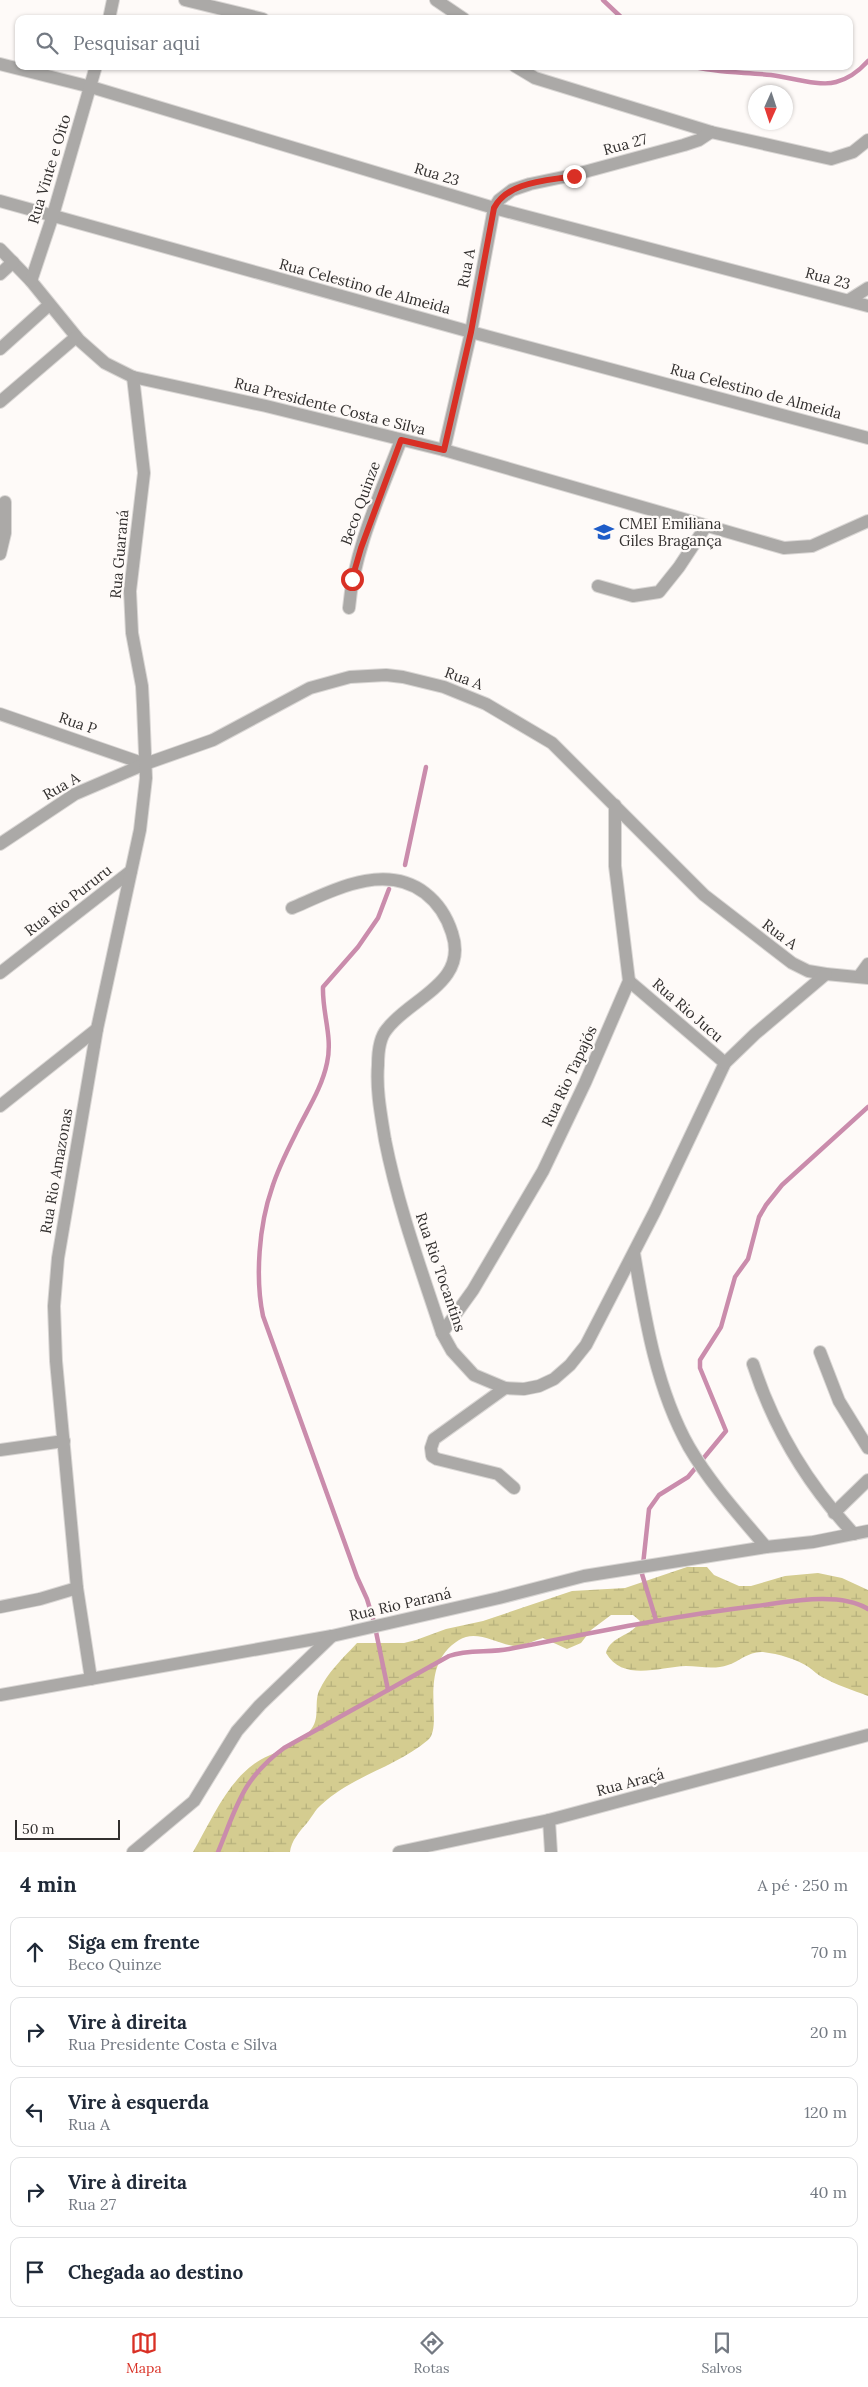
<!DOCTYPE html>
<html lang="pt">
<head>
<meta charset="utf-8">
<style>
	:root { --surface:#fff; --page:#f2f2f3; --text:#1f2937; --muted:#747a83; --line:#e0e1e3; --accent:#d93025 }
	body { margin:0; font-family:Lora,serif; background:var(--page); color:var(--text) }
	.compass { position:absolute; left:748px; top:85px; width:45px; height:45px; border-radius:50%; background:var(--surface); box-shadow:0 1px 4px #0004; rotate:183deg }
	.scale { position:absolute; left:15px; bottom:12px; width:105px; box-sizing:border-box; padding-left:5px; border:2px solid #33302f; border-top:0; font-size:14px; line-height:18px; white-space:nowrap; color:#33302f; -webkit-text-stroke:4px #fefaf8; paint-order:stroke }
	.stop { position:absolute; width:15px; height:15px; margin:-11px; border:4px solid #d93025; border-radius:50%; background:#fff }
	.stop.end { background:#d93025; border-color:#fff; box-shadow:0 1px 5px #0008 }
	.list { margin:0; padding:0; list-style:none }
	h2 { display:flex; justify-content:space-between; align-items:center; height:65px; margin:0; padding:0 20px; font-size:21px }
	h2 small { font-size:16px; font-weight:400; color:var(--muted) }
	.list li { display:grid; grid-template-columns:32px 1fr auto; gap:15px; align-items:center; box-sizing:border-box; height:70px; margin:0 10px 10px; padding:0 10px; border:1px solid var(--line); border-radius:10px }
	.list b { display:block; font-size:19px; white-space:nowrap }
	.list p { margin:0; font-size:16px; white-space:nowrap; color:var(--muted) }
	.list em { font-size:16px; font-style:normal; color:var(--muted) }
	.icon { flex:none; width:28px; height:28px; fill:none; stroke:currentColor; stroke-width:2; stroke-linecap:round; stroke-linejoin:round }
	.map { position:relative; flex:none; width:868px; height:1852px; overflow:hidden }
	.search { position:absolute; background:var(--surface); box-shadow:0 1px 4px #0004; left:15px; right:15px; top:15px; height:55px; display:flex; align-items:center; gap:12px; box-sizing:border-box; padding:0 18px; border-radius:10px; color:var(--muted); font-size:19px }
	.sheet { height:465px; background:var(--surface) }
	nav { display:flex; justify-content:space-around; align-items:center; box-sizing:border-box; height:70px; border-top:1px solid var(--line); background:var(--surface); font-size:14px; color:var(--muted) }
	nav a { display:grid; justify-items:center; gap:2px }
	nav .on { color:var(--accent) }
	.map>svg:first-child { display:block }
	.wetland { fill:url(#wetland-marsh) }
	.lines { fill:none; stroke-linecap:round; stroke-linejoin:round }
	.stream { stroke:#ca8cac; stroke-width:4.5 }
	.minor-casing { stroke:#d9d6d4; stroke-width:14 }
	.minor { stroke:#aba9a7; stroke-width:12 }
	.route { stroke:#d93025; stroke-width:6 }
	.labels { text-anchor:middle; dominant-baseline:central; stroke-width:4.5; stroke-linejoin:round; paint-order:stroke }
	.street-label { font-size:15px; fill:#33302f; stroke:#fefaf8 }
	.poi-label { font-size:15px; fill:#33302f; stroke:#fefaf8; text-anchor:start }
</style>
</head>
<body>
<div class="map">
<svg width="868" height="1852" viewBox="0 0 868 1852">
	<defs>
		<pattern id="wetland-marsh" width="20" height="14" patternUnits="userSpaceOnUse" patternTransform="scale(1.25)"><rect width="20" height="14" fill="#d4cc90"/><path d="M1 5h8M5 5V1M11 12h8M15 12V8" fill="none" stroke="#b6b07c"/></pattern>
	</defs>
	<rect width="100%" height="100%" fill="#fefaf8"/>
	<path class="wetland" d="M687 1567H707L714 1575 739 1586H751L785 1576 818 1573 842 1578 868 1590V1696C853 1690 836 1685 822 1677 818 1675 814 1671 810 1668 797 1659 779 1654 763 1652 749 1651 740 1661 728 1665 714 1670 700 1666 686 1666 659 1667 623 1682 606 1653 611 1635 632 1637 640 1621L633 1615H611L591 1630 581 1643 567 1649 543 1638C535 1640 526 1645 517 1646 500 1646 477 1628 459 1640 415 1667 445 1725 428 1740 396 1767 352 1776 321 1805 315 1810 312 1817 307 1823 300 1831 291 1841 290 1852H193C210 1823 226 1784 254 1764 272 1751 298 1748 312 1728 320 1717 314 1703 319 1691 327 1673 343 1658 357 1643H404L416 1640 446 1629 483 1621 572 1591 625 1588Z"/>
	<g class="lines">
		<g class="stream">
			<path d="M603 0 623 19"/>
			<path d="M691 66C717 73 744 72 771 75 789 77 820 87 836 82 848 79 860 70 868 61"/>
			<path d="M405 865 426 767"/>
			<path d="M656 1620 642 1574 649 1509 659 1495 688 1477 726 1431 700 1368V1360L721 1327 735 1277 748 1259 759 1217 766 1205 782 1185 868 1107"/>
			<path d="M388 1690 374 1622 367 1599 357 1577 263 1316C255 1278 259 1225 272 1188 278 1168 289 1147 298 1129 309 1107 322 1087 327 1063 333 1037 322 1013 323 987L358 947 378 918 389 889"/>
			<path d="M218 1852C237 1806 242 1779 284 1748L449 1656C468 1649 489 1653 509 1649 591 1633 672 1616 756 1606 788 1602 839 1591 868 1609"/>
		</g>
		<defs>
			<g id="minor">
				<path d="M185 0 263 19"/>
				<path d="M436 0 464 19"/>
				<path d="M109 19 113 0"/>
				<path d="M0 64 91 87 494 208 868 306"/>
				<path d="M515 66 535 78 711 132 831 159 853 152 868 140"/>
				<path d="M0 201 471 332 868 438"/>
				<path d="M0 249 31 281 79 340 105 363 133 377 266 406 444 450 784 548 812 546 868 521"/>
				<path d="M0 274 13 262"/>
				<path d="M31 281 53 215 96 66"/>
				<path d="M849 300 868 288"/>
				<path d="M0 349 49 305"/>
				<path d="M0 402 76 337"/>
				<path d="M444 450 471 332 494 208 499 200 512 190 530 184 573 175 684 145 699 140 711 132"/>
				<path d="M0 554 5 533V502"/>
				<path d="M598 586 633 596 659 592 679 567 706 526"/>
				<path d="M349 608C354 550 380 495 401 440"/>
				<path d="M0 714 145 764"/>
				<path d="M0 844 75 794 145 764 213 740 310 688 350 677 386 675 403 677 444 687 486 704 552 743 704 895 792 963 808 971 826 974 868 978"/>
				<path d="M292 908C332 891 384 862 425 893 438 903 447 917 452 933 469 983 410 998 387 1029 379 1038 378 1053 378 1065 376 1090 381 1115 385 1140 398 1206 421 1269 442 1333L452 1351 474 1375 505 1388 524 1389 539 1386 554 1379 570 1365 586 1345 655 1211 725 1063 755 1034 826 974"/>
				<path d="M0 973 131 871"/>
				<path d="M860 975 868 964"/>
				<path d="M629 981 725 1063"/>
				<path d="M0 1106 97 1029"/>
				<path d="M634 1253C645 1318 656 1388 689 1447 710 1483 739 1515 766 1547"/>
				<path d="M442 1333 473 1290 543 1171 585 1083 629 981 615 866V805"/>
				<path d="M820 1352 839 1401 868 1448"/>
				<path d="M753 1364C774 1429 807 1484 854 1534"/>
				<path d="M505 1388 434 1439 431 1448 432 1456 437 1459 498 1474 514 1488"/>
				<path d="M0 1450 64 1441"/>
				<path d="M834 1513 868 1480"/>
				<path d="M0 1607 40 1599 77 1588"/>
				<path d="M91 1679 77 1588 56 1361 54 1306 58 1258 97 1029 140 830 146 778 143 705 142 686 132 633 130 591 144 473 133 377"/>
				<path d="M0 1695 332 1636 499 1598 584 1576 766 1547 813 1542 868 1531"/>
				<path d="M549 1820 551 1852"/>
				<path d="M133 1852 194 1801 237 1731 260 1705 332 1636"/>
				<path d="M399 1852 549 1820 868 1735"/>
			</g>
		</defs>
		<use href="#minor" class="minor-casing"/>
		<use href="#minor" class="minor"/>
	</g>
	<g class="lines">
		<path class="route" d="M352 579 361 548 401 440 444 450 471 332 494 208C508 181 547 181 574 176"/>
	</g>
	<defs>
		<symbol id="school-bare" viewBox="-9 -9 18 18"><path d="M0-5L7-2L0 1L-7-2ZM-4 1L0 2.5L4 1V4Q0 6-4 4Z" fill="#1e5cc8" stroke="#fefaf8" stroke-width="2.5" paint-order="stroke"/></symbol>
	</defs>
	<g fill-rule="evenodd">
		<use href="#school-bare" x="590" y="518" width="28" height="28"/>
	</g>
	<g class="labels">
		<g class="street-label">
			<text transform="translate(625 144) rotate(-15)">Rua 27</text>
			<text transform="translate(49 169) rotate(-73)">Rua Vinte e Oito</text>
			<text transform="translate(437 174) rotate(17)">Rua 23</text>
			<text transform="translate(466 268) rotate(-79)">Rua A</text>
			<text transform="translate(828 278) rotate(15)">Rua 23</text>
			<text transform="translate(365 286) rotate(15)">Rua Celestino de Almeida</text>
			<text transform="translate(756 391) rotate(15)">Rua Celestino de Almeida</text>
			<text transform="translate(330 406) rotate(14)">Rua Presidente Costa e Silva</text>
			<text transform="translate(360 503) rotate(-70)">Beco Quinze</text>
			<text transform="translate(119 554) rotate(-85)">Rua Guaraná</text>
			<text transform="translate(464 678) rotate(20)">Rua A</text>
			<text transform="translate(78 723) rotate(19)">Rua P</text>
			<text transform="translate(61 786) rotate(-30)">Rua A</text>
			<text transform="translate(68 900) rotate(-38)">Rua Rio Pururu</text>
			<text transform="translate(780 934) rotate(37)">Rua A</text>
			<text transform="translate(688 1010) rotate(41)">Rua Rio Jucu</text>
			<text transform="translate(569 1076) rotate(-65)">Rua Rio Tapajós</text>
			<text transform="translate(56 1171) rotate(-80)">Rua Rio Amazonas</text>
			<text transform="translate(441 1272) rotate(71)">Rua Rio Tocantins</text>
			<text transform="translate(400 1604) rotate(-13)">Rua Rio Paraná</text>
			<text transform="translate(630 1782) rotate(-15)">Rua Araçá</text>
		</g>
		<g class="poi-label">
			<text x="619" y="523">CMEI Emiliana<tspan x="619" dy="17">Giles Bragança</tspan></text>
		</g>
	</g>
</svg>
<svg class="compass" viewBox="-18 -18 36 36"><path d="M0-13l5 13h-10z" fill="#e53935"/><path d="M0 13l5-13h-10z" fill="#747a83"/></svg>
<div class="scale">50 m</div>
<div class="stop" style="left:352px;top:579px"></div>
<div class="stop end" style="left:574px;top:176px"></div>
<div class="search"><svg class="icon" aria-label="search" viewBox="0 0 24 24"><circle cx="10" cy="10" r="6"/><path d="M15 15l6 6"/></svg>Pesquisar aqui</div>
</div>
<section class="sheet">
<h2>4 min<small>A pé · 250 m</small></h2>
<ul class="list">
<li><svg class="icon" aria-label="ahead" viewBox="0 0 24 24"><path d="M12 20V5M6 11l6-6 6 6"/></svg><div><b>Siga em frente</b><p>Beco Quinze</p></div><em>70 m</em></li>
<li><svg class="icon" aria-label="right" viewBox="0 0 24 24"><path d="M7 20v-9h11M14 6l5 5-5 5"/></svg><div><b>Vire à direita</b><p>Rua Presidente Costa e Silva</p></div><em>20 m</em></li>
<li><svg class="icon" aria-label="left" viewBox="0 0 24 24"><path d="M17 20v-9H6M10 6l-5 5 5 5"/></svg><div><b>Vire à esquerda</b><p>Rua A</p></div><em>120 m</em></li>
<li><svg class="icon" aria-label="right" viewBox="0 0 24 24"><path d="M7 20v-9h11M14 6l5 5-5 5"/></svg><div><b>Vire à direita</b><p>Rua 27</p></div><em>40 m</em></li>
<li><svg class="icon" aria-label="arrive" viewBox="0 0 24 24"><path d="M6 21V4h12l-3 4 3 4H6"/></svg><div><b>Chegada ao destino</b></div></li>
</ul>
</section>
<nav>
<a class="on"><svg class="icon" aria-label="map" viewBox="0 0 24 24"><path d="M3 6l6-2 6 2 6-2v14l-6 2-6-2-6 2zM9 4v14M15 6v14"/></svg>Mapa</a>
<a><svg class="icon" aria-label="directions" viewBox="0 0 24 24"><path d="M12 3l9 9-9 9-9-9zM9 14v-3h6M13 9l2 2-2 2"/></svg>Rotas</a>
<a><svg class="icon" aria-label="saved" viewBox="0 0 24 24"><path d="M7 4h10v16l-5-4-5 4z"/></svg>Salvos</a>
</nav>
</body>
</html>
